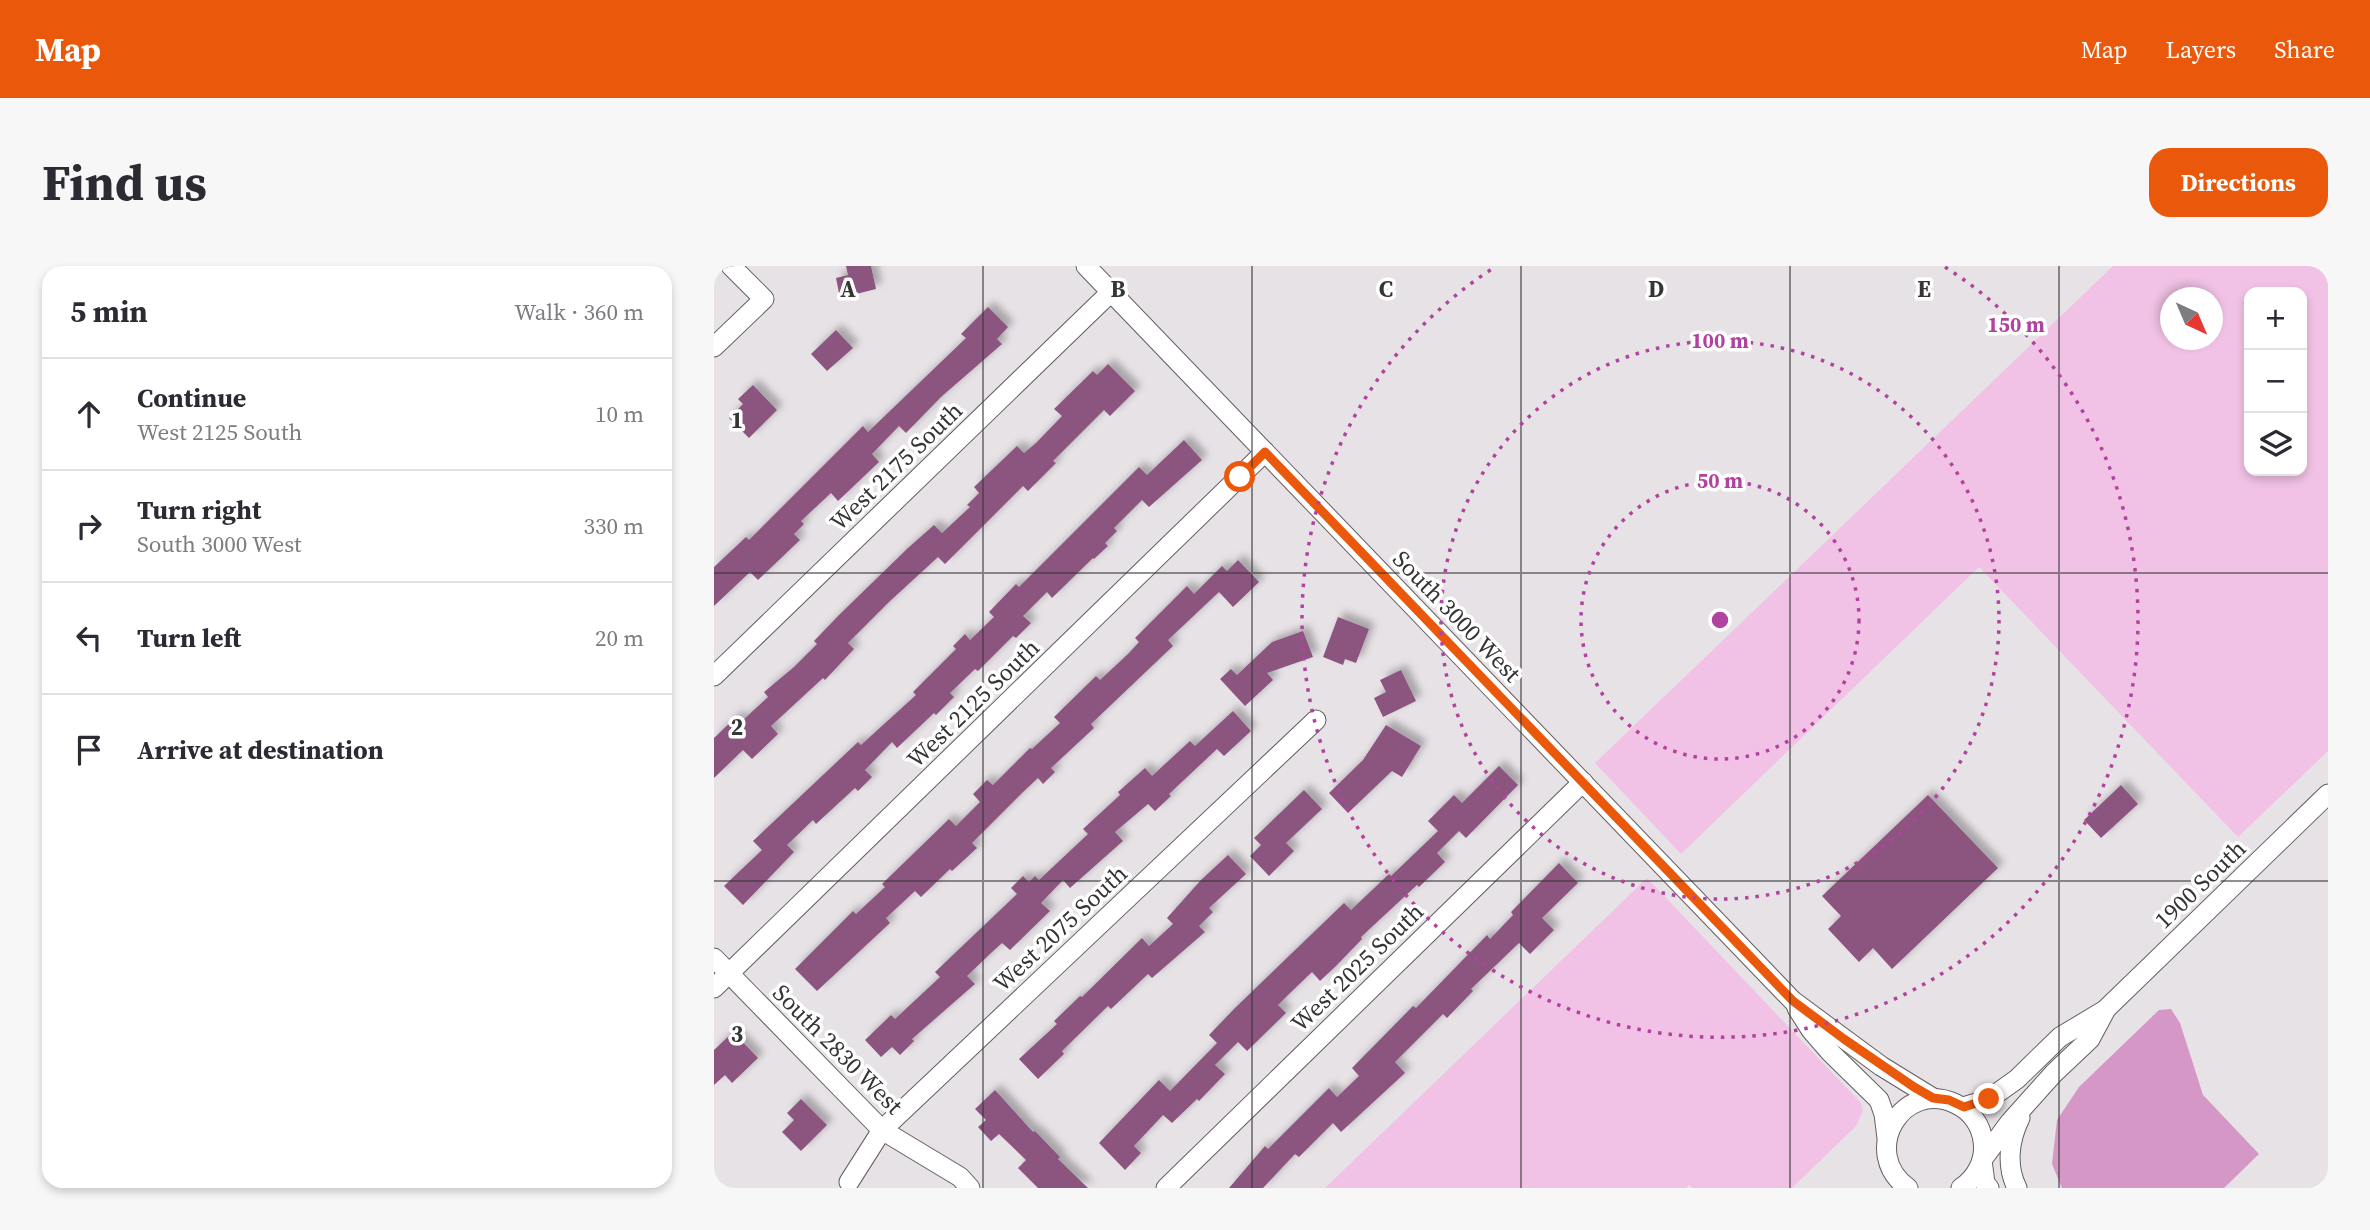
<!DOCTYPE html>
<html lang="en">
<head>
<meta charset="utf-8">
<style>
	:root { --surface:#fff; --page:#f7f7f7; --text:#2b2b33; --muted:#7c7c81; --line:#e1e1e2; --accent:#ea580c }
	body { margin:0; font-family:"Source Serif 4",serif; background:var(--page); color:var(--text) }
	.controls { position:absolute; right:21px; top:21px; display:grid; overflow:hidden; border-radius:14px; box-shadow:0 4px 10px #0003 }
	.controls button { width:63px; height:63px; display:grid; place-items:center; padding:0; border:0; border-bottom:2px solid var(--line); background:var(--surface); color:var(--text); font:35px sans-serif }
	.compass { position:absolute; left:1446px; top:21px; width:63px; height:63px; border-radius:50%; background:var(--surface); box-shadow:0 4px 10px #0003; rotate:136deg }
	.stop { position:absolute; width:21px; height:21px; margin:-16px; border:5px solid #ea580c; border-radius:50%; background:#fff }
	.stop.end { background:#ea580c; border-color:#fff; box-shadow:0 2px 7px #0008 }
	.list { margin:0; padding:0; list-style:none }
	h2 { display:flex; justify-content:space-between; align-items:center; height:91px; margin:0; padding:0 28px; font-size:30px }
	h2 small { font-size:23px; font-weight:400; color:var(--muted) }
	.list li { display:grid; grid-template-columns:46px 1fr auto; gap:21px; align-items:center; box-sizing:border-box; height:112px; padding:0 28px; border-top:2px solid var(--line) }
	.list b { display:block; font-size:26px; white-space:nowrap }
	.list p { margin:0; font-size:23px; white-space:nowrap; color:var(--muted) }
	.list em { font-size:23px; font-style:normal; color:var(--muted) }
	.icon { flex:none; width:38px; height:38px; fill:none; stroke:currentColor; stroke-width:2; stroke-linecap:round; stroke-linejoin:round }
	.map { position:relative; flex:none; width:1614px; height:922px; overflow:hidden; border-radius:21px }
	header { display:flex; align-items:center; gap:42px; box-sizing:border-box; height:98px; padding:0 35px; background:var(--accent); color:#fff }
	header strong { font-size:33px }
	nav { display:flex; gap:38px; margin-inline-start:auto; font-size:24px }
	.intro { display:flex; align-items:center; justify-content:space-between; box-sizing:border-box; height:168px; padding:0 42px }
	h1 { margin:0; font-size:49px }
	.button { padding:18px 32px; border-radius:21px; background:var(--accent); color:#fff; font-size:24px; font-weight:700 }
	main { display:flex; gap:42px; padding:0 42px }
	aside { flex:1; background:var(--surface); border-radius:21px; box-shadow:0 4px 10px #0003 }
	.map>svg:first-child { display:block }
	.green { fill:#f1c2e5; fill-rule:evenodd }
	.water { fill:#d497c6 }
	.building { fill:#8c5480; filter:url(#shadow) }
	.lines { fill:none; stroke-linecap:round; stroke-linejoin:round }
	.minor-casing { stroke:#625e61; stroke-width:21 }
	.minor { stroke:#fff; stroke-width:19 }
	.route { stroke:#ea580c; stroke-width:9 }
	.grid { fill:none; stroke:#363536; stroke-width:2; stroke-opacity:0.55 }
	.ring { fill:none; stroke:#b2429f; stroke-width:3.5; stroke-dasharray:3.5 7 }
	.labels { text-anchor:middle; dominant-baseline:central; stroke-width:7; stroke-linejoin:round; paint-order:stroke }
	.street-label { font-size:24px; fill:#363536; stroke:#fff }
	.grid-label { font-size:23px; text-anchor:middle; font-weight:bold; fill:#363536; stroke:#fff; stroke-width:7; stroke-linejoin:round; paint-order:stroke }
	.centre { fill:#b2429f; stroke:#fff; stroke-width:3.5 }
	.ring-label { font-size:21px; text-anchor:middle; font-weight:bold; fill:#b2429f; stroke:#fff; stroke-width:7; stroke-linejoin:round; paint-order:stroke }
</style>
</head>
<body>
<header>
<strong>Map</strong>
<nav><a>Map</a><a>Layers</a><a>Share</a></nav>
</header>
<div class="intro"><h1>Find us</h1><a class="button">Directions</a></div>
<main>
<aside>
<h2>5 min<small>Walk · 360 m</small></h2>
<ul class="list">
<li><svg class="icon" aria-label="ahead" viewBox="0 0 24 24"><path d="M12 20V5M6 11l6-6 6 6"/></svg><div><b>Continue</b><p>West 2125 South</p></div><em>10 m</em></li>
<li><svg class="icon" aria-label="right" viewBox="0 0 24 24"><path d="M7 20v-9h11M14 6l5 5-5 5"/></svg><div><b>Turn right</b><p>South 3000 West</p></div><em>330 m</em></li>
<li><svg class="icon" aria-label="left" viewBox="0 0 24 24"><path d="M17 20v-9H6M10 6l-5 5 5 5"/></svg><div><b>Turn left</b></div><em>20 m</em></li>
<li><svg class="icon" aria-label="arrive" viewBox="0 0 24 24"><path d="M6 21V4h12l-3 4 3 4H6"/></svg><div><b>Arrive at destination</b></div></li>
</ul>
</aside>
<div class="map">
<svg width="1614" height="922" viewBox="0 0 1614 922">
	<defs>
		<filter id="shadow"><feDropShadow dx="6" dy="-6" stdDeviation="3.5" flood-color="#0004"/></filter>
	</defs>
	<rect width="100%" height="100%" fill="#e7e2e6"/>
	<g class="green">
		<path d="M1399 0H1614V485L1524 571 1265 301 967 588 881 497ZM1535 26H1588V205H1535ZM1456 32H1498V74H1456Z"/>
		<path d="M933 612 1147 837 1149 845 1142 860 1078 922H979L975 919 972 922H611Z"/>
	</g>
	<path class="water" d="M1457 743 1466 757 1489 829 1545 888 1510 922H1348L1338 898 1343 854 1365 821 1445 744Z"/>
	<g class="building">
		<path d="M132 0H157L162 23 126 32 122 12 134 9Z"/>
		<path d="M274 41 294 61 283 73 288 78 227 131 192 167 185 160 158 188 165 196 124 235 117 227 87 255 90 258 80 268 86 274 44 314 36 306 0 340V301L32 271 35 274 149 160 154 166 252 72 247 68Z"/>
		<path d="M122 64 139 82 113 105 97 88Z"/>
		<path d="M394 98 421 125 396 150 390 144 339 195 342 197 314 225 309 220 231 298 224 291 175 336 134 377 140 383 111 414 109 412 57 460 64 468 38 493 29 484 0 512V472L23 450 28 455 54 431 50 426 80 401 103 378 100 375 126 348 194 282 220 259 228 267 256 241 253 239 265 227 260 221 303 180 310 187 322 177 348 150 340 143 379 105 383 109Z"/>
		<path d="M39 119 63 144 35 172 15 152 29 138 24 133Z"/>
		<path d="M470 174 488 194 435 241 428 234 400 262 403 265 391 277 394 280 380 293 379 292 338 332 333 326 309 350 317 357 302 372 299 370 264 405 261 403 236 427 240 431 222 449 220 447 183 482 178 476 151 504 158 511 144 525 141 522 102 558 99 554 73 579 80 586 29 639 10 620 48 584 39 575 144 476 147 479 202 429 199 426 242 383 239 380 251 368 256 374 280 351 275 346 302 318 305 321 425 201 433 209Z"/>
		<path d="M524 294 545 316 519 341 505 326 454 374 459 380 377 458 380 462 337 502 341 506 329 518 324 512 309 526 258 577 263 582 238 605 236 603 207 631 201 625 172 652 176 657 103 725 81 703 139 645 142 648 171 621 168 618 235 553 242 560 266 536 259 528 273 514 279 519 316 482 318 483 346 457 340 451 382 410 386 414 414 388 425 376 421 372 473 320 480 328 508 300 513 305Z"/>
		<path d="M624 351 655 363 642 397 631 393 629 399 609 391Z"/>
		<path d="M589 365 599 391 553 407 559 414 531 440 506 413 517 403 523 409 558 376Z"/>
		<path d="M687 404 702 435 669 451 660 432 672 426 666 414Z"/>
		<path d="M519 445 537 465 510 490 503 483 455 528 457 530 441 545 434 538 401 566 409 575 356 622 349 614 327 637 336 645 296 684 288 677 277 687 253 710 261 718 198 773 200 775 186 789 178 781 167 791 151 774 177 749 181 753 226 711 221 706 303 628 297 622 309 610 315 616 321 610 325 614 374 568 369 563 406 529 404 526 431 502 438 510 476 475 481 480Z"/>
		<path d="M672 459 707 480 688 511 678 505 634 547 615 527 649 494Z"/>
		<path d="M785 500 804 519 752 572 745 565 723 587 731 596 705 621 703 619 647 671 648 673 622 700 606 715 598 706 575 728 564 739 572 747 533 785 524 776 501 799 511 808 485 835 483 833 458 857 449 849 420 880 427 887 411 904 385 877 445 814 456 825 503 777 495 769 521 742 630 637 637 644 675 608 677 610 724 565 714 555 740 529 748 537Z"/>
		<path d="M1407 519 1424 538 1387 572 1370 554Z"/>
		<path d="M590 524 608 543 572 577 580 585 555 610 536 590 547 579 540 572Z"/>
		<path d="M1214 529 1284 602 1178 703 1159 682 1145 696 1114 663 1127 650 1108 630Z"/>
		<path d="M514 589 532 608 495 642 499 646 485 660 491 666 438 712 434 708 397 743 394 740 348 785 350 788 324 813 305 793 343 758 340 755 366 730 368 731 428 672 435 680 459 658 453 652 487 614Z"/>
		<path d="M845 597 864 617 828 652 840 664 816 688 805 677 757 723 759 725 733 752 729 748 681 796 691 807 627 866 619 857 585 891 581 888 549 922H515L551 880 554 883 615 822 623 831 645 810 638 802 699 740 702 742 773 669 776 673 799 649 797 646Z"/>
		<path d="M19 766 44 792 18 817 11 809 0 819V784Z"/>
		<path d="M281 824 319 866 321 865 346 891 344 893 374 922H324L304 902 312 894 285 868 277 875 264 861 272 854 261 843Z"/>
		<path d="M87 833 113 859 87 885 68 866 80 854 73 847Z"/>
	</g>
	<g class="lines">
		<defs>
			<g id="minor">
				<path d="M372 0 1079 735 1167 800 1219 832"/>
				<path d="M0 81 50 33 17 0"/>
				<path d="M0 410 397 26"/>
				<path d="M0 692 168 864 246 911 256 922"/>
				<path d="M0 722 551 186"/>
				<path d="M1083 742 1097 764 1117 787 1165 834 1170 848 1173 872"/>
				<path d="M1249 841 1275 833 1303 813 1346 771 1391 744 1614 528"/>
				<path d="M135 916 168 864 602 454"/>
				<path d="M452 922 869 516"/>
				<path d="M1194 922C1145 887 1188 812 1242 838 1257 845 1267 859 1269 875 1272 894 1262 912 1247 922"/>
				<path d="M1275 922 1271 917 1268 894 1296 856 1340 807 1376 773 1391 745"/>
				<path d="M1303 922C1292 900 1295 874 1306 852"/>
			</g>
		</defs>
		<use href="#minor" class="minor-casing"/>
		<use href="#minor" class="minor"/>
	</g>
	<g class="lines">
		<path class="route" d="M526 211 551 186 1079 735 1130 773 1200 821 1219 832 1235 834 1250 841 1275 833"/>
	</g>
	<path class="grid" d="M269 0V922M538 0V922M807 0V922M1076 0V922M1345 0V922M0 307H1614M0 615H1614"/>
	<g class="ring">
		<circle cx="1006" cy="354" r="139"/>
		<circle cx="1006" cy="354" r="279"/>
		<path d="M1231 1A418 418 0 1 1 781 1"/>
	</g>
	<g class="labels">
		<g class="street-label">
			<text transform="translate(182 200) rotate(-44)">West 2175 South</text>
			<text transform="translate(743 350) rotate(46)">South 3000 West</text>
			<text transform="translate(259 437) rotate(-44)">West 2125 South</text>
			<text transform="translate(1486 618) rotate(-44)">1900 South</text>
			<text transform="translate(346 662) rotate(-43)">West 2075 South</text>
			<text transform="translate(643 701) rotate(-44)">West 2025 South</text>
			<text transform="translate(124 783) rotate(45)">South 2830 West</text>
		</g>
	</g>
	<g class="grid-label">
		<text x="134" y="31">A</text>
		<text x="404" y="31">B</text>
		<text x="672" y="31">C</text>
		<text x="942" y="31">D</text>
		<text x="1210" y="31">E</text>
		<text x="23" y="162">1</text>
		<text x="23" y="469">2</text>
		<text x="23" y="776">3</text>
	</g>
	<circle cx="1006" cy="354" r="10" class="centre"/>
	<g class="ring-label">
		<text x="1302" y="66">150 m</text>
		<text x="1006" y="82">100 m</text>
		<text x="1006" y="222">50 m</text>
	</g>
</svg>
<div class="controls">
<button>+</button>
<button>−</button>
<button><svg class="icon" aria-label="layers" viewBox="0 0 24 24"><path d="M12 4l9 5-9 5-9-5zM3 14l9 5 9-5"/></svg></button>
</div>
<svg class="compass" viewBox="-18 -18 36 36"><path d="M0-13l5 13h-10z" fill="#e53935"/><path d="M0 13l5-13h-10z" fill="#7c7c81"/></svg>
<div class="stop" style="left:526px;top:211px"></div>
<div class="stop end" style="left:1275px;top:833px"></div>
</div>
</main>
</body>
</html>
